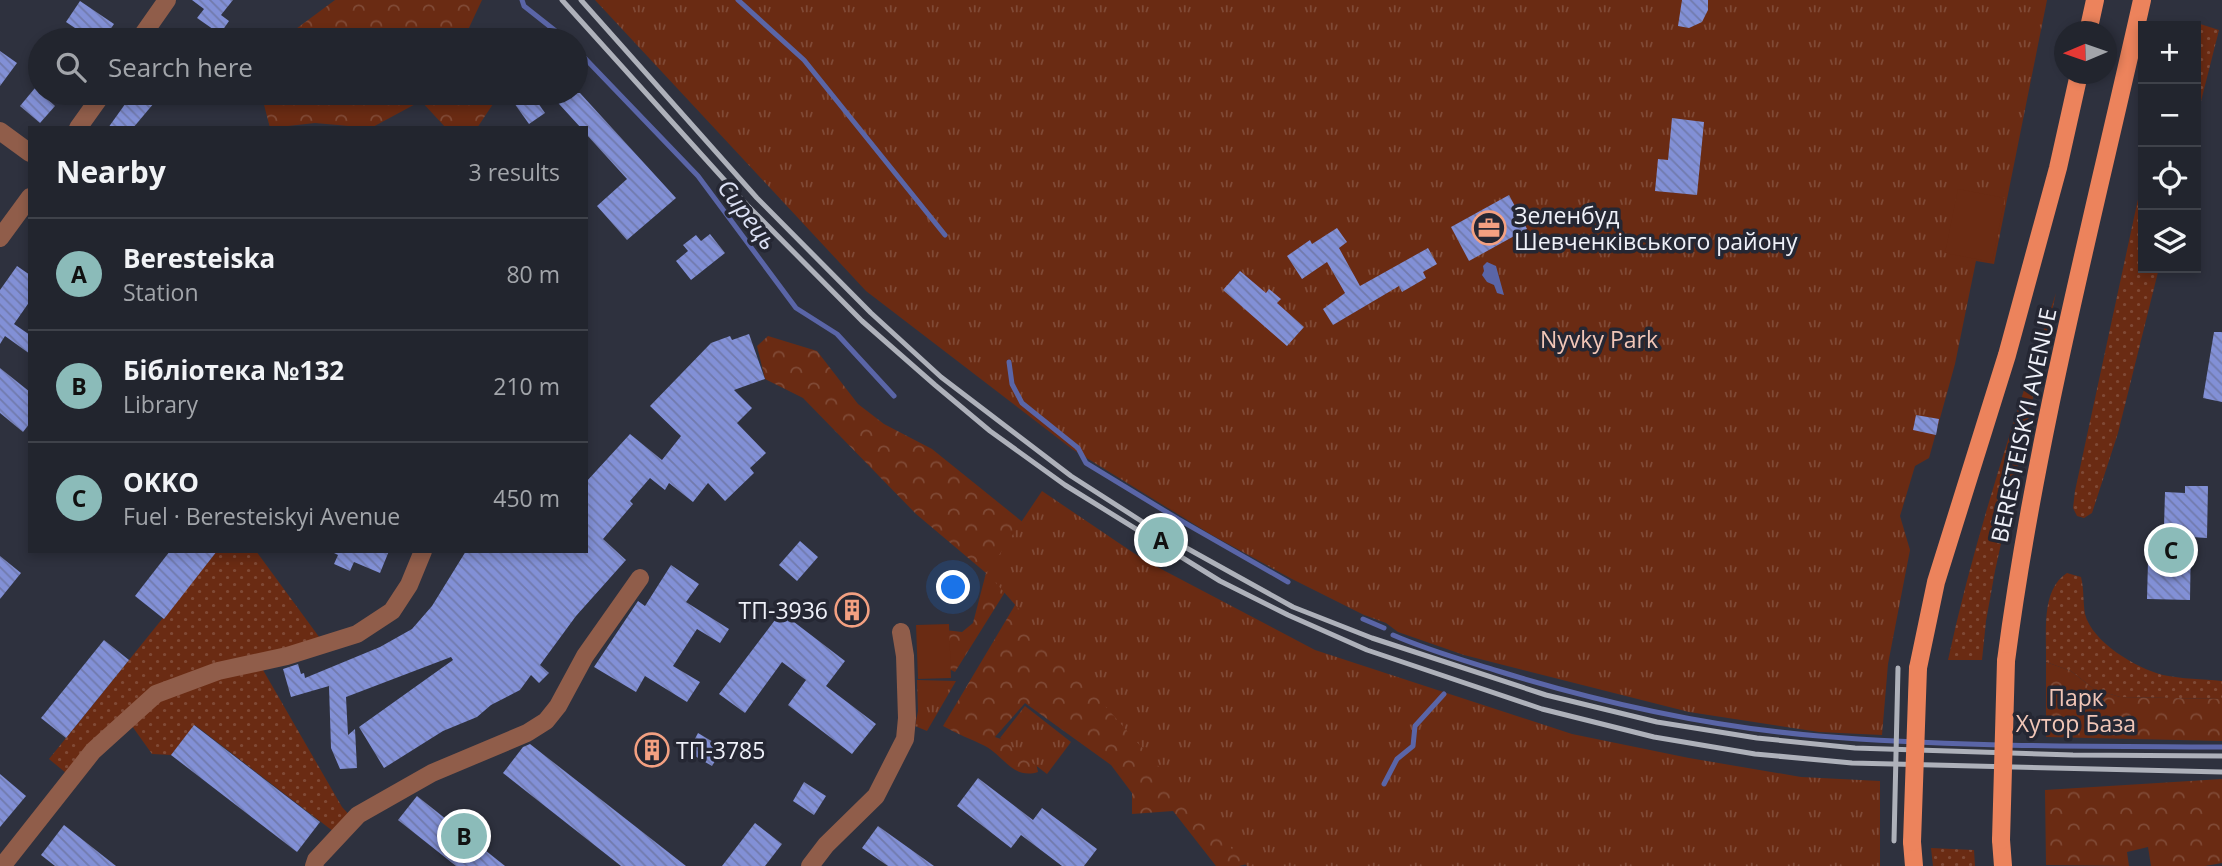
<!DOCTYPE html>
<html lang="en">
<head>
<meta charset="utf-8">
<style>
	:root { --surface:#22252e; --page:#2a2d36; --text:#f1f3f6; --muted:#a2a5aa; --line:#3f424a; --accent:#8bbbb9 }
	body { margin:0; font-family:"Open Sans",sans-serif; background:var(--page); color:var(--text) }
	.controls { position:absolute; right:21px; top:21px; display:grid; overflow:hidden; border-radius:0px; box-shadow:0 4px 10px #0003 }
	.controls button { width:63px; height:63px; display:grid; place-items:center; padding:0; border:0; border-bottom:2px solid var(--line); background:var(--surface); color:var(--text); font:35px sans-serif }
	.compass { position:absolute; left:2054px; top:21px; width:63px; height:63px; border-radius:50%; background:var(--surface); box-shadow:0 4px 10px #0003; rotate:268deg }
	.you { position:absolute; left:954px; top:588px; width:24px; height:24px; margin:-18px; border:5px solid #fff; border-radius:50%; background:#1a73e8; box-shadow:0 0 0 10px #1a73e833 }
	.badge { display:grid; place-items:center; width:46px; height:46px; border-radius:50%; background:var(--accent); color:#111; font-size:23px; font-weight:700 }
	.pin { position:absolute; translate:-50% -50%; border:4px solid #fff; box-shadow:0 2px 7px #0006 }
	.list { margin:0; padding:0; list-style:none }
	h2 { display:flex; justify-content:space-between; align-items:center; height:91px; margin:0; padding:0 28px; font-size:30px }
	h2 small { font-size:23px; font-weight:400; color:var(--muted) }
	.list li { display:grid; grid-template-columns:46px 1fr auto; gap:21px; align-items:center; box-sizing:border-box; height:112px; padding:0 28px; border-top:2px solid var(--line) }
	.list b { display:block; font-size:26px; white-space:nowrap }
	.list p { margin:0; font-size:23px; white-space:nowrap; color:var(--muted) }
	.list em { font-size:23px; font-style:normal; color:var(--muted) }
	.icon { flex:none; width:38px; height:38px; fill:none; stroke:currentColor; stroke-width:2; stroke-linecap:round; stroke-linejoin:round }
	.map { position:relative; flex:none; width:2222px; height:866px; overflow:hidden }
	.search { position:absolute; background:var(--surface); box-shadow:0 4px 10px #0003; left:28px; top:28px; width:560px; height:77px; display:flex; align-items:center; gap:18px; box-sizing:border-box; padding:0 24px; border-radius:38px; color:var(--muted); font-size:26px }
	.panel { position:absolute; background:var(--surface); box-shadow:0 4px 10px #0003; left:28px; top:126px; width:560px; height:427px; border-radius:0px }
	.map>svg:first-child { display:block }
	.grass { fill:url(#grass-dots) }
	.forest { fill:url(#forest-crowns) }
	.park { fill:url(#park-tufts) }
	.garden { fill:#6a2b13 }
	.water { fill:#5a65a7 }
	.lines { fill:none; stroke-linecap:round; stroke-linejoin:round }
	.stream { stroke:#5a65a7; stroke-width:5 }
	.building { fill:url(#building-back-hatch) }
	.minor { stroke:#905d4a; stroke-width:18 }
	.major { stroke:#ec835c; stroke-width:18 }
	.rail { stroke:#aeb1ba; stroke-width:5 }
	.major-bridge { stroke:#ec835c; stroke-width:18 }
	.labels { text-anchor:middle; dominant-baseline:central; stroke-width:7; stroke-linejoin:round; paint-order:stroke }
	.poi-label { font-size:23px; fill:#eff1f9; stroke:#252733; text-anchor:start }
	.park-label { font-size:23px; fill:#f1c6b7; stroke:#252733 }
	.street-label { font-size:23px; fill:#eff1f9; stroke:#252733 }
	.water-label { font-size:24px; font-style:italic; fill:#dce1f5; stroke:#252733 }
</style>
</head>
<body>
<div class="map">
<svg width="2222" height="866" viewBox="0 0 2222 866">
	<defs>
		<pattern id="grass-dots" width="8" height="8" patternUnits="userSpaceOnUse" patternTransform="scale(1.75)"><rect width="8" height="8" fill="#6a2b13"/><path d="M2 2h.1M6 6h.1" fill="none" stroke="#804a36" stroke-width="1.8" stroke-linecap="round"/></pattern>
		<pattern id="forest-crowns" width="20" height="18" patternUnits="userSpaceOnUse" patternTransform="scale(1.75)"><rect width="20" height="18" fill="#6a2b13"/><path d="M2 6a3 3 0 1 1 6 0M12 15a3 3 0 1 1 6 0" fill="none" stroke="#804a36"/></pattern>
		<pattern id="park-tufts" width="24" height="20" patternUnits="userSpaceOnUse" patternTransform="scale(1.75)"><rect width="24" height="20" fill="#6a2b13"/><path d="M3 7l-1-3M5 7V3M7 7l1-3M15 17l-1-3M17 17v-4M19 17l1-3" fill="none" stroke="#804a36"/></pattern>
		<pattern id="building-back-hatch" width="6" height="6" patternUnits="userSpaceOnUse" patternTransform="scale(1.75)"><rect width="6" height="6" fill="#8290d6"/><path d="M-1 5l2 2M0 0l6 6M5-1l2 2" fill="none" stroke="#717aac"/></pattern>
	</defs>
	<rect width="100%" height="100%" fill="#2e313e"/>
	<g class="grass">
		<path d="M2197 23 2219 30 2196 121V29Z"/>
		<path d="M2143 176V268H2159L2118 433 2092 513 2084 518 2077 516 2073 508 2075 491Z"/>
		<path d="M2056 293 1995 571 1986 621 1982 660H1948C1975 535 2016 414 2056 293Z"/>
		<path d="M217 551H256L325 645 259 663 342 807 354 820 338 835 195 725 171 755 152 754 127 719 72 778 49 759Z"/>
		<path d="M2067 573 2081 577C2084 589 2083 602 2085 614 2092 642 2136 668 2163 675 2181 679 2203 679 2222 681V699L2120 697 2094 689 2071 671 2046 662C2047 634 2040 590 2067 573Z"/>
		<path d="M1931 848 1974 850 1975 866H1933Z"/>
	</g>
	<g class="forest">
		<path d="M335 0H482L467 32 471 40H281Z"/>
		<path d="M261 93H498L499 95 477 128H446L421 101 371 128 315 123 270 128Z"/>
		<path d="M768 336 817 351 858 404 884 424 932 449 1040 536 955 672 947 668 945 630 962 632 973 623 986 573 916 514 803 398 765 379 757 346Z"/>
		<path d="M1064 584 1095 587 1232 691 1281 744 1354 794 1370 813 1384 846 1378 866H1258L1255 862 1239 866H1216L1173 811 1132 814V793L1111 765 1025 703 995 737 1010 742 1036 763 1038 772C1013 780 1003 755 985 746 971 739 957 734 943 726L1024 590Z"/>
		<path d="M2046 662 2071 671 2094 689 2120 697 2222 699V741L2046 737Z"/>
		<path d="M2222 779V863L2205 866H2151L2148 847 2127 852 2129 866 2046 865 2045 790Z"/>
	</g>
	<g class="park">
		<path d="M595 0H2047L1994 264 1976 261 1955 364 1929 458 1915 466 1900 516 1910 550 1888 664 1882 735 1819 732 1689 712 1464 655 1398 632 1386 623 1364 615 1290 578 1210 534 1072 449 866 291Z"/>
		<path d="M1042 491 1144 560 1315 650 1572 734 1689 758 1801 777 1880 781V866H1247L987 573Z"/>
		<path d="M917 680 956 681 927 731 915 726 918 711Z"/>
		<path d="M1025 706 1071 742 1047 774 1000 738Z"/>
	</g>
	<g class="garden">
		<path d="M1958 189 2005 198 1992 262 1945 253Z"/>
		<path d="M949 624 951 678 918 679 916 625Z"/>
	</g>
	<path class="water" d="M1487 262 1496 266 1504 295 1497 293 1494 285 1487 282 1482 275 1484 271 1483 266Z"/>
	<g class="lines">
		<g class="stream">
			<path d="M522 0 524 6 567 40"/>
			<path d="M738 0 804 60 945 235"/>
			<path d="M576 49 698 176 796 308 837 334 894 396"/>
			<path d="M1009 362 1012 384 1022 403 1078 448 1086 463 1178 519 1288 582"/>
			<path d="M1363 619 1384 628"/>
			<path d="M1393 635C1427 650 1463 660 1498 671 1602 703 1711 727 1819 736 1953 747 2088 746 2222 747"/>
			<path d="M1384 784 1397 759 1413 746 1415 726 1444 694"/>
		</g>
	</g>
	<g class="building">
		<path d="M192 0H233L221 15 229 21 220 34 197 18 204 9Z"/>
		<path d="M1682 0H1708V10L1702 22 1689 28 1678 26Z"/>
		<path d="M80 1 114 24 103 40H93L66 22Z"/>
		<path d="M0 51 17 63 0 86Z"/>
		<path d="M35 88 55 106 40 123 20 106Z"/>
		<path d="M133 93H142L154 103 133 128H108Z"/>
		<path d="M507 93H531L545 113 529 124Z"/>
		<path d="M549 93H580L676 198 627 240 597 206 627 179 586 134V128H581Z"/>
		<path d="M1672 118 1704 122 1697 195 1655 191 1658 159 1668 160Z"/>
		<path d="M1509 195 1527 229 1469 261 1451 227Z"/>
		<path d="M1337 228 1347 242 1339 248 1360 286 1428 248 1437 264 1423 272 1426 278 1402 292 1399 286 1333 325 1323 309 1345 293 1327 262 1302 279 1287 256 1310 240 1312 244Z"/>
		<path d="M710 234 725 253 691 280 676 261 688 251 683 245 696 235 701 241Z"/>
		<path d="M17 266 30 275V301L14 324 30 335V354L5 336 0 344V290Z"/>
		<path d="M1240 271 1266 293 1269 289 1281 299 1277 303 1304 327 1287 346 1223 290Z"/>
		<path d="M2214 332H2222V402L2203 398Z"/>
		<path d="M749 334 765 379 734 390 752 408 737 423 766 453 750 468 754 473 725 501 708 483 693 502 669 483 665 490 650 478 630 501 633 504 603 539 626 560 576 616 540 665 549 673 539 683 531 675 520 690 491 705 477 717 443 731 384 768 359 727 453 660 451 657 346 697 348 735 355 729 357 768 340 769 331 748 329 686 291 697 283 669 298 664 301 674 304 673 305 678 380 647 412 629 432 606 466 551H586V482L630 434 662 460 681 436 650 406 711 343 730 336 732 340Z"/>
		<path d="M0 368 30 392V423L23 432 0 413Z"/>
		<path d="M1916 415 1939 419 1936 435 1913 430Z"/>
		<path d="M2185 486H2208L2207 538 2191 537 2190 600 2147 599 2148 561 2163 562 2165 492 2185 493Z"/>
		<path d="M800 541 818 557 797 581 779 565Z"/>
		<path d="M170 551H217L164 619 135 596Z"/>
		<path d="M330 551H389L380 573 354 562 350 571 334 564 338 555Z"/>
		<path d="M0 556 21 573 0 599Z"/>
		<path d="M671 565 699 584 686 602 729 629 720 643 697 629 673 666 700 682 687 702 645 676 636 692 594 667 638 601 645 606Z"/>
		<path d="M850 598 864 612 854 623 840 609Z"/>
		<path d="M781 612 845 661 826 686 876 724 852 754 788 705 806 680 782 662 745 713 719 694Z"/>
		<path d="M104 640 129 660 66 738 41 718Z"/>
		<path d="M194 725 320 822 297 852 171 755Z"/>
		<path d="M698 733 723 748 712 766 688 752Z"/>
		<path d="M649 738 663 747 654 762 640 753Z"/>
		<path d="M530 744 686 866H621L503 773 523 747Z"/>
		<path d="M0 774 26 796 0 827Z"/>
		<path d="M978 778 1033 820 1042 808 1097 849 1084 866H1062L1021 835 1011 848 957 806Z"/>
		<path d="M804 782 826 796 814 815 793 801Z"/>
		<path d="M417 796 505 866H456L398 820Z"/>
		<path d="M755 823 782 844 765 866H722Z"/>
		<path d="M64 825 116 866H55L41 855Z"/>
		<path d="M878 826 934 866H888L862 848Z"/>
	</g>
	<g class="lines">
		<g class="minor">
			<path d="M139 40 167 0"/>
			<path d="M78 128 103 93"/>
			<path d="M0 131 30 153"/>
			<path d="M0 238 30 197"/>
			<path d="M3 865 93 751 156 694 218 671 287 656 357 634 392 611 409 585 423 551"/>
			<path d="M314 866 316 860 358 815 432 773 527 733 546 721 558 706 585 656 640 578"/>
			<path d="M810 866 826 845 876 796 905 739 907 718 905 656 901 632"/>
		</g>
		<g class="major">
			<path d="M2088 32 2095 0"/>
			<path d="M2006 661C2035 438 2093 219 2142 0"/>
			<path d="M1918 668 1936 582 2007 355 2058 168 2079 74"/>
			<path d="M2001 840 2003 866"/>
			<path d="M1912 842 1914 866"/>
		</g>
		<g class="rail">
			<path d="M562 0 747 205 862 321 935 385 990 431 1065 485 1220 581 1288 615 1367 650 1542 709 1654 737 1755 754 1852 763 2222 772"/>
			<path d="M581 0 757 198 871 313 941 377 1071 476 1163 535 1293 607 1372 638 1546 695 1657 722 1757 738 1855 748 2073 755 2222 756"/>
			<path d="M1894 841 1898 668"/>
			<path d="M1907 842 1912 668"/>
		</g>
		<g class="major-bridge">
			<path d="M2001 840 2006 661"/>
			<path d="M1912 842 1918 668"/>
		</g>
	</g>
	<defs>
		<symbol id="office-ring" viewBox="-11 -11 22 22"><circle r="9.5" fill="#252733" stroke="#f3a081" stroke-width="1.5"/><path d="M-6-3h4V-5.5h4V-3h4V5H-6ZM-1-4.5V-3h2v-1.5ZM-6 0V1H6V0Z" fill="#f3a081"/></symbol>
		<symbol id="building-ring" viewBox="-11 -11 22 22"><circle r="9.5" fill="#252733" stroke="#f3a081" stroke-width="1.5"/><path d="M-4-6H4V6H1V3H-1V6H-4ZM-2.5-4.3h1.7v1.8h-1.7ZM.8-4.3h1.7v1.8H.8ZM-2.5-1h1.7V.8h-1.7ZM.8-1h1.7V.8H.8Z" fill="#f3a081"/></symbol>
	</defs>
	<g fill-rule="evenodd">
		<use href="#office-ring" x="1470" y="209" width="38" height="38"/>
		<use href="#building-ring" x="833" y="591" width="38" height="38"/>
		<use href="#building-ring" x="633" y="731" width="38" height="38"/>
	</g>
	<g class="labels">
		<g class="poi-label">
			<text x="1514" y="215">Зеленбуд<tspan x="1514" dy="26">Шевченківського району</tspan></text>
			<text x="828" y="610" text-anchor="end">ТП-3936</text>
			<text x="676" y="750">ТП-3785</text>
		</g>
		<g class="park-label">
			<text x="1599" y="339">Nyvky Park</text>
			<text x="2076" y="697">Парк<tspan x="2076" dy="26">Хутор База</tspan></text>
		</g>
		<g class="street-label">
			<text transform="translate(2023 425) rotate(-78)">BERESTEISKYI AVENUE</text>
		</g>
		<g class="water-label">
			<text transform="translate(748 214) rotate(53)">Сирець</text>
		</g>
	</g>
</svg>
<div class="controls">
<button>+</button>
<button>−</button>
<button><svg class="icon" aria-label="locate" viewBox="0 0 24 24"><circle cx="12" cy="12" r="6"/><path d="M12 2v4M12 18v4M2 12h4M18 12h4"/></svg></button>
<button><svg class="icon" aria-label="layers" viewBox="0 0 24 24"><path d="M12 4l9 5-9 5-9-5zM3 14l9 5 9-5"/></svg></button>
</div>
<svg class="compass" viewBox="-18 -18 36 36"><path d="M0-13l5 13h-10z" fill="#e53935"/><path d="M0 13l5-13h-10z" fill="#a2a5aa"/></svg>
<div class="you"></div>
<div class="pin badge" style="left:1161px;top:540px">A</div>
<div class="pin badge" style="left:464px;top:836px">B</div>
<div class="pin badge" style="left:2171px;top:550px">C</div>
<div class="search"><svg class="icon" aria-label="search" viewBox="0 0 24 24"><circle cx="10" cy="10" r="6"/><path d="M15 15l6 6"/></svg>Search here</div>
<section class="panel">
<h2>Nearby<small>3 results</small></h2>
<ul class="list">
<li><span class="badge">A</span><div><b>Beresteiska</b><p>Station</p></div><em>80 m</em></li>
<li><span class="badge">B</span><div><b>Бібліотека №132</b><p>Library</p></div><em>210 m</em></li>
<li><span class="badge">C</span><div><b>OKKO</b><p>Fuel · Beresteiskyi Avenue</p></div><em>450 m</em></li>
</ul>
</section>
</div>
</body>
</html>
